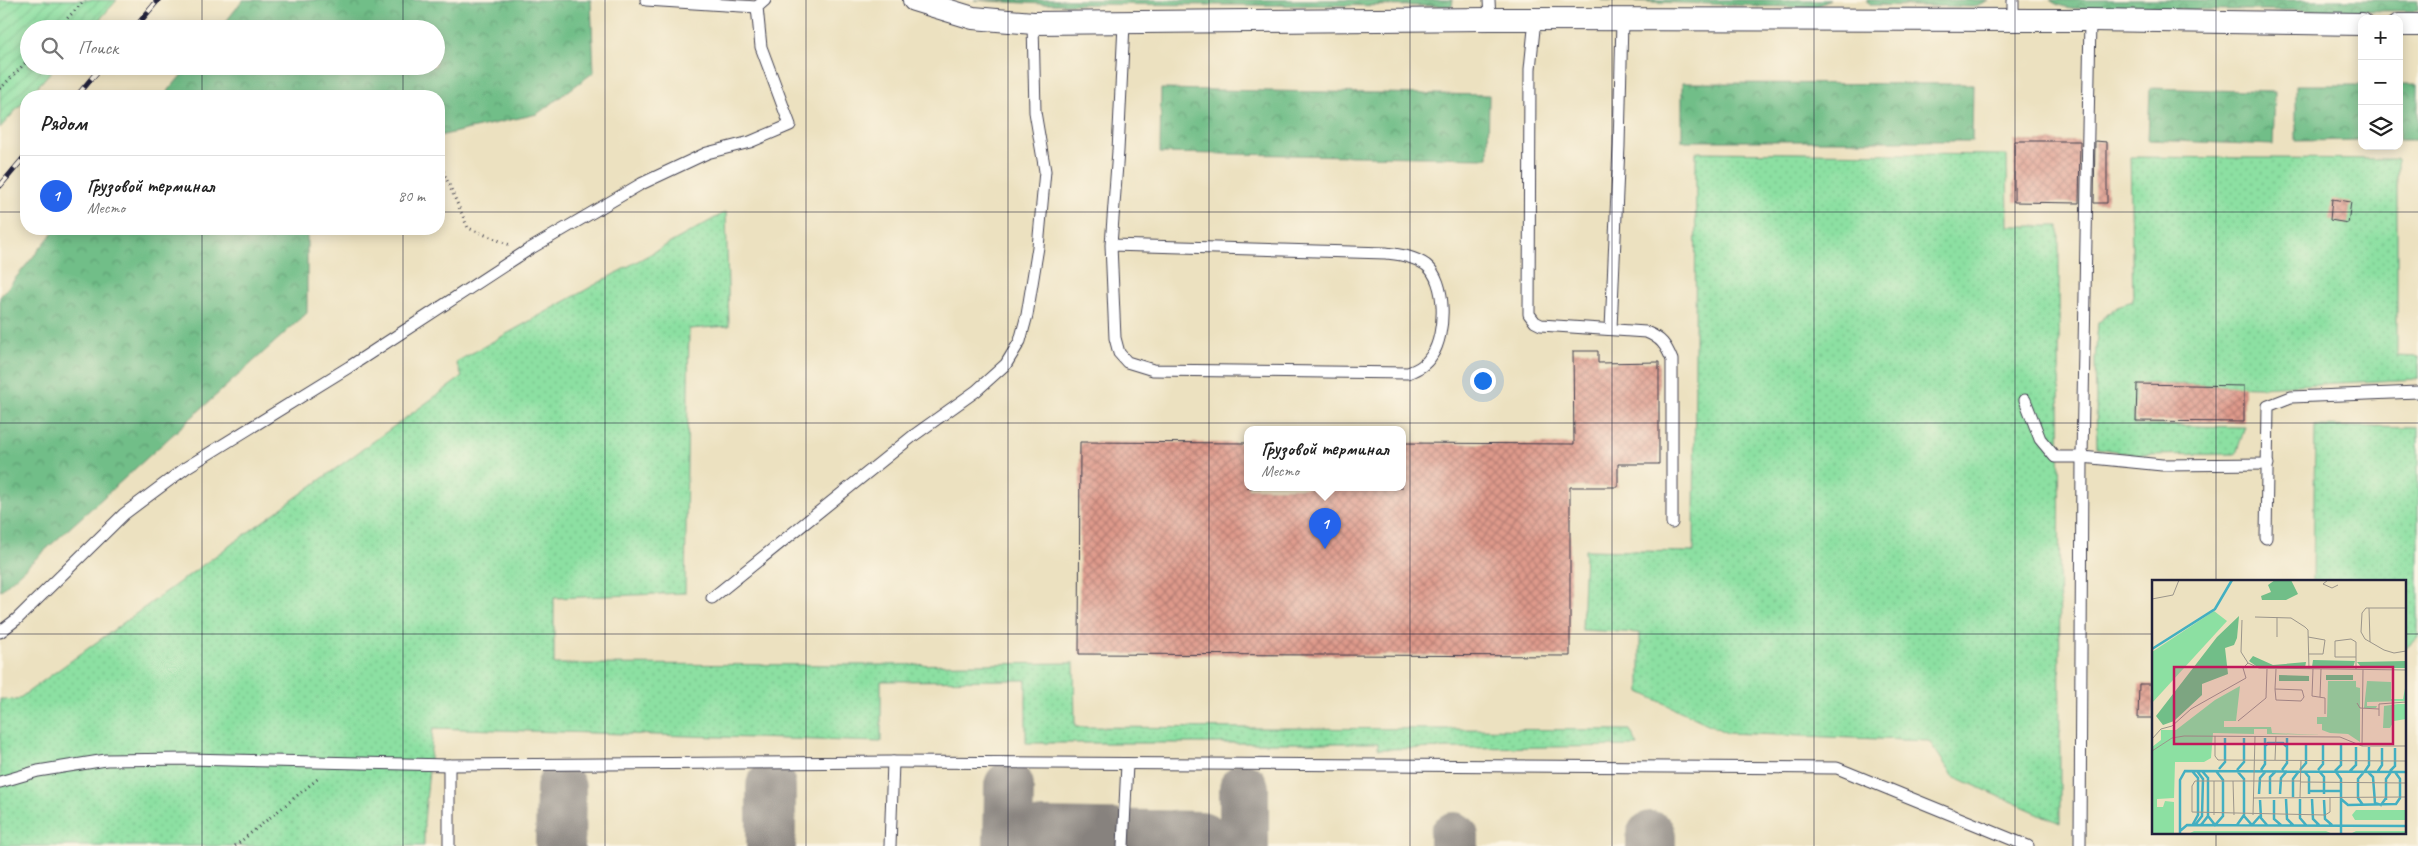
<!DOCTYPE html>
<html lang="ru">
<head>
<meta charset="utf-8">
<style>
	:root { --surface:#fff; --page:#f6f6f6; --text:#222; --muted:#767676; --line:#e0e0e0; --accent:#2563eb }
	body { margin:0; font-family:Caveat,sans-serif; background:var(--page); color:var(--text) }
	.controls { position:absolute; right:15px; top:15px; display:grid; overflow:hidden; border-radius:10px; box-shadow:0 2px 12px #0003 }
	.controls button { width:45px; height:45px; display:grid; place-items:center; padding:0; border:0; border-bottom:1px solid var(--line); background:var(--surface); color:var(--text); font:25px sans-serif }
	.you { position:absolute; left:1482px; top:380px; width:18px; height:18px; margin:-12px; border:4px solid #fff; border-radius:50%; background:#1a73e8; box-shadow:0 0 0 8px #1a73e833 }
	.badge { display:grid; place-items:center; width:32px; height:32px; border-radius:50%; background:var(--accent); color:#fff; font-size:16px; font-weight:700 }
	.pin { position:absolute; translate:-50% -41px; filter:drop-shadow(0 1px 2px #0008) }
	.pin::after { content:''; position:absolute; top:26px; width:18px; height:15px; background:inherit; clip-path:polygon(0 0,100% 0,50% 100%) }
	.popup { position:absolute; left:1244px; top:426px; width:162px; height:65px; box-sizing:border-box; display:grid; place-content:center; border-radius:10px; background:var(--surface); filter:drop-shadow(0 1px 4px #0005); font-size:16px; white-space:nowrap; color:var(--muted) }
	.popup b { font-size:19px; color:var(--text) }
	.popup::after { content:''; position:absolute; left:50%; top:100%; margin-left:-10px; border:10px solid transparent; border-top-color:var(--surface) }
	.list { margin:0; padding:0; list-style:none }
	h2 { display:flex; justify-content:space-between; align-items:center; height:65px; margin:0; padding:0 20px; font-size:21px }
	h2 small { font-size:16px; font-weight:400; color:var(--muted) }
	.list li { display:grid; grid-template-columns:32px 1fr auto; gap:15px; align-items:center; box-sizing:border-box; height:80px; padding:0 20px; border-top:1px solid var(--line) }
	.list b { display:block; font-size:19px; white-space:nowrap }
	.list p { margin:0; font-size:16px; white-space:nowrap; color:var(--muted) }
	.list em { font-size:16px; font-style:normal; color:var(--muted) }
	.icon { flex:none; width:28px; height:28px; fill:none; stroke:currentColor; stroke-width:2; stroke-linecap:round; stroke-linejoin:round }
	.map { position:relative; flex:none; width:2418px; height:846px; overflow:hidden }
	.search { position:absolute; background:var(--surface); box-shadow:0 2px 12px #0003; left:20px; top:20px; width:425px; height:55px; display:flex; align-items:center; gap:12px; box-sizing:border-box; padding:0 18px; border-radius:28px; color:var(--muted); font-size:19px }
	.panel { position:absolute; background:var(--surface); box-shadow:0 2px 12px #0003; left:20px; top:90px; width:425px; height:145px; border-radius:20px }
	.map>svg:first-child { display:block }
	.grass { fill:url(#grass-dots); stroke:#57816e }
	.forest { fill:url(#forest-crowns); stroke:#4a7062 }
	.garden { fill:url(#garden-furrows); stroke:#57816e }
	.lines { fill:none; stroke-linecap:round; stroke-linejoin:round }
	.taxiway { stroke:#87827e; stroke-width:50 }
	.building { fill:url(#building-cross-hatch) }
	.service-casing { stroke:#403f4f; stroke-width:13 }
	.minor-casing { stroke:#403f4f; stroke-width:24 }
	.path { stroke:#403f4f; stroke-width:3; stroke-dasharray:1 4; stroke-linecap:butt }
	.service { stroke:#fff; stroke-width:11 }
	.minor { stroke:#fff; stroke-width:22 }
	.rail-casing { stroke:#22223b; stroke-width:5.5 }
	.rail { stroke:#fcf5e5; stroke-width:4; stroke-dasharray:11; stroke-linecap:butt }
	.grid { fill:none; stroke:#22223b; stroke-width:1; stroke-opacity:0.55 }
	.inset-river { fill:none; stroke:#43afc1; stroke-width:2.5 }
	.inset-road { fill:none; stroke:#9b958b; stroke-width:1 }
	.view { fill:#c2185b; fill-opacity:0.15; stroke:#c2185b; stroke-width:2.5 }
	.inset-edge { fill:none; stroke:#22223b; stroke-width:2.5 }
</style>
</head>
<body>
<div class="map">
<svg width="2418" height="846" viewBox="0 0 2418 846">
	<defs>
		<pattern id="grass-dots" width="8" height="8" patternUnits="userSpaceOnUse" patternTransform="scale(1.25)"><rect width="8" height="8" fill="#8ce0a2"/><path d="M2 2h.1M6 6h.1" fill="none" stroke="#78c08c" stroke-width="1.8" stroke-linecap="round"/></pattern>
		<pattern id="forest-crowns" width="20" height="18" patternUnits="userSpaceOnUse" patternTransform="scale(1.25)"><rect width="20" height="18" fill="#71be88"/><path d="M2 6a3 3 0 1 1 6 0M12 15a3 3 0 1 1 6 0" fill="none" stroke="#5c9a70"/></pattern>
		<pattern id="garden-furrows" width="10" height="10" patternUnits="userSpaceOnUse" patternTransform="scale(1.25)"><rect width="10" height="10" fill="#8ce0a2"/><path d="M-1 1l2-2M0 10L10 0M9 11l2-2" fill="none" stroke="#78c08c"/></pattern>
		<pattern id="building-cross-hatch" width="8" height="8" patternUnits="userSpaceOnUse" patternTransform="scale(1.25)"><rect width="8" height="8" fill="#df9a8b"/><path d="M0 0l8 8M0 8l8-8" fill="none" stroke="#b47d73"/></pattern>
	</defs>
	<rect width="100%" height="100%" fill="#fcf5e5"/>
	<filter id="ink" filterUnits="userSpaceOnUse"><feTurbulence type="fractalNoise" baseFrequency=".02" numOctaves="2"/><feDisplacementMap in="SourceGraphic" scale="10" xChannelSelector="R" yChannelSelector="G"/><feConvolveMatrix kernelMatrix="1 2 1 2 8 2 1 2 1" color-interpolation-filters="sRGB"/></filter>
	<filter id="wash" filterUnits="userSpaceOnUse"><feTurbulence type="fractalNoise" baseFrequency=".0096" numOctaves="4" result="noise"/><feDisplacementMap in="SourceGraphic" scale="20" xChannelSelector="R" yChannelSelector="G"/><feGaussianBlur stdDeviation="1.12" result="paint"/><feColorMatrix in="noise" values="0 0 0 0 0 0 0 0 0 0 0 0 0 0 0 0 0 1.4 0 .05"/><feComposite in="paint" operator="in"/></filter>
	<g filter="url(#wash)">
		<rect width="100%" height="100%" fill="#ece1c0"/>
		<g class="grass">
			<path d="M1696 152 2007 155 2008 226H2059L2060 823 1953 776 1929 741 1727 733 1640 692V633L1582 630 1585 550 1694 552Z"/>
			<path d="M2130 157 2397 159V356L2418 357V379L2258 387 2135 383 2134 425 2245 427 2236 454 2140 455 2097 448 2095 360 2098 323 2117 306 2133 301Z"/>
			<path d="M726 212 729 326 689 329 685 593 554 598V664L879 665 1074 663 1075 727 1630 730 1638 746 1378 749V743H1026V680L881 681V742L433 728 424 822V846H0V699L17 700 462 377 456 362Z"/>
			<path d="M2315 426 2418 428V637L2404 650V581H2313Z"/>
		</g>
		<g class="forest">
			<path d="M243 0H591L594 72 537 114 439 136V96H164L189 66H436V29H220Z"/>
			<path d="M974 0H1453L1452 6 1042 4Z"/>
			<path d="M1601 0H1830L1814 8Z"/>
			<path d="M1866 0H1988L1974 7 1870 5Z"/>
			<path d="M2050 0H2418V11L2110 9C2092 8 2064 12 2050 0Z"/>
			<path d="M1682 83 1973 84 1972 141H1682Z"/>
			<rect x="2399" y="84" width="19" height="56"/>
			<path d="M2296 85H2362V140L2296 141Z"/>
			<path d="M2150 88 2275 92 2273 145 2148 140Z"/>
			<path d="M1161 89 1489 95 1488 158 1160 153Z"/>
			<path d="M56 229H307V313L0 591V297Z"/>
		</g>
		<path class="garden" d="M0 0H117L91 29H29V66H56L29 96H26V99L0 128Z"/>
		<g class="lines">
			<g class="taxiway">
				<path d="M771 786V846"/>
				<path d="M560 846 561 788"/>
				<path d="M1008 846 1009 786"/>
				<path d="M1023 846 1034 835 1043 833 1201 836 1221 846"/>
				<path d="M1244 846V788"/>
				<path d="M1454 846V837"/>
				<path d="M1651 846V836"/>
			</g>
		</g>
		<g id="blocks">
			<g class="building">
				<path d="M2014 141H2080L2079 203 2014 202Z"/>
				<path d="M2095 141 2107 142V203H2094Z"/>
				<path d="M2332 199 2351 202 2348 223 2330 220Z"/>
				<path d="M1573 351H1598V363L1659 362V464H1618V487H1570V656L1079 654 1080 442 1248 443V488H1402V443L1574 444Z"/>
				<path d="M2137 384 2244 386V422L2136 421Z"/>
				<path d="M2139 684H2153V718H2138Z"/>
			</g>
		</g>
	</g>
	<g filter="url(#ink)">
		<use href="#blocks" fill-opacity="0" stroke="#403f4f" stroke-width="1"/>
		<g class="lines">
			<defs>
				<g id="service">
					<path d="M646 0 757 7"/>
					<path d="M1489 0 1490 19"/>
					<path d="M2013 0V21"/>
					<path d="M1535 19 1530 69 1529 314 1535 322 1541 325 1646 332C1661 338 1666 345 1672 360V523"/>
					<path d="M1111 245 1386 253C1401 255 1413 256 1426 265 1447 281 1446 334 1432 355 1426 365 1418 369 1408 373L1153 370 1127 362 1119 353 1115 338 1111 245 1118 151 1124 24"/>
					<path d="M1611 329 1619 146 1622 20"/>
					<path d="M2025 400 2040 439 2055 457H2082L2162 465 2268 464"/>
					<path d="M2266 538 2268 406 2291 397 2418 392"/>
					<path d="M712 598 913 436 976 391 1006 364 1020 341 1027 315 1038 247 1045 171 1035 112 1033 23"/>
					<path d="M0 632 17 619 124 514 187 467 349 367 528 250 641 184 707 153 750 142 790 125 761 47 757 7 765 0"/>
					<path d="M0 782 38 771 106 760 188 759 449 765 893 762 1837 768 2028 846"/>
					<path d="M449 846V765"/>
					<path d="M890 846 893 762"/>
					<path d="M1123 846 1127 764"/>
					<path d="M2080 846 2082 457 2090 20"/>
				</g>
				<g id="minor">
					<path d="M914 0 973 18 1033 23 1490 19 2090 20 2362 24"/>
					<path d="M2399 25H2418"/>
				</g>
			</defs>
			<use href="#service" class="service-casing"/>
			<use href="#minor" class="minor-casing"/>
			<g class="path">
				<path d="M57 29 85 0"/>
				<path d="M0 89 29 59"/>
				<path d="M439 162 468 228 510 245"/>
				<path d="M235 846 320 777"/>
			</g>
			<use href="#service" class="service"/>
			<use href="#minor" class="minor"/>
			<defs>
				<g id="rail">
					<path d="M134 29 158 0"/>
					<path d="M77 96 102 66"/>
					<path d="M0 186 26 155"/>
				</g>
			</defs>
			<use href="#rail" class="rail-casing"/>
			<use href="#rail" class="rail"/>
		</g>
	</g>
	<path class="grid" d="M202 0V29M403 0V29M605 0V846M806 0V846M1008 0V846M1209 0V846M1410 0V846M1612 0V846M1814 0V846M2015 0V846M2216 0V581M202 66V96M403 66V96M0 212H26M439 212H2418M202 229V846M403 229V846M0 423H2418M0 634H2153M2404 634H2418M2216 832V846"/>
	<g transform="translate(2152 580)">
		<rect width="254" height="254" fill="#ece1c0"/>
		<path d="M176 101H204V107L208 108V162L196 154 178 153 170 150V144H165V137H175ZM215 101 239 102V119H251L254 103V121L215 122V126H225L224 128H212ZM88 106 84 141H72V147H119L120 153 170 155 115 154V149H102V154L61 153 59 178 52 182H23L22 218 5 219V227H11L13 221 22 222V254H0V167L9 160V150H24L63 120ZM246 124H254V139L242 141 238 148H231L232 126ZM204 230H254V240H203L200 235ZM42 251H174L181 254H36ZM204 251H254V254H198Z" fill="#8ce0a2"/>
		<path d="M123 0H139L146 14 134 20H110L109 16 119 12 116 5ZM87 36 85 58 82 65 73 68 76 94 50 104V115L22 141 11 145 4 136 65 57ZM101 76 121 85 154 82 153 88 104 86 97 81ZM161 80 203 81 201 88H186L160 87ZM254 81V88H210L205 82ZM127 95 157 96V101H127ZM174 95H201V100H174Z" fill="#71be88"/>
		<path d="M62 31 75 41 0 123V72Z" fill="#8ce0a2"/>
		<path class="inset-river" d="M0 69 63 29 80 0M113 166 116 163H131L135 167M67 189 73 182V158M85 190 92 182V158M109 190 113 184V158M130 190 135 183V158M148 190 154 183V163M166 190 171 184V163M40 191 46 198V235L41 244M152 191 157 197V214M167 191 172 197V214M183 191 189 185V165M198 191 204 185V167M213 191 217 185V167M226 191 230 185V168M238 191 243 186V168M184 192 189 199V254M216 192 221 197 223 223 229 225 234 218M157 211H189M107 214 108 198 114 191M118 214V197L124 191M128 214 129 198 135 191M141 217V199L147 191M134 219 135 239 141 245M148 219V238L154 245M160 219 161 239 167 245M189 219 196 225 244 224 248 218V199L243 192M108 220 109 238 115 245M122 220V239L129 245M172 220 173 239 180 245M234 220V199L239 192M211 225 206 218V199L212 192M56 236 63 245 71 236V200L64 191M92 236 100 245 108 236M43 245 50 236 51 199 45 191M49 245 56 236V198L50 191M85 245 92 235V199L85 191M28 251 35 245 254 246M28 254V200L33 191 254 192"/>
		<path class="inset-road" d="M176 0 171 4 180 8 186 5M0 19 21 15 27 0M217 28 218 62M254 28H214L210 33 209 52 213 59 232 70 242 73 254 71M103 37 139 38 153 47 156 50 157 89M125 37V57M90 40 89 72 96 83 107 88 254 90M156 74H171L173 60 156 57M204 77H183V61L199 59 204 62V89M161 89 160 116 173 118V134M123 109 150 110 152 117 149 121 124 120 123 109 124 89M168 117 169 89M205 123 208 128 227 129M227 136V124L254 122M86 141 114 118 115 89M63 156V176L66 180 254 181M0 159 9 149 20 146 39 129 94 98 91 88 96 83M210 166 211 89M0 171 20 158 32 156 188 157 210 166H254M123 180 124 156M62 201V235M81 201 82 235M149 201H43L40 206V232L173 235 178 232V217M149 202 254 203M101 218 254 217M148 218 149 180M101 235 103 156"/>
		<path class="view" d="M22 87H241V164H22Z"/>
		<rect width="254" height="254" class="inset-edge"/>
	</g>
</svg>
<div class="controls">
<button>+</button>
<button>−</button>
<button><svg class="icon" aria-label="layers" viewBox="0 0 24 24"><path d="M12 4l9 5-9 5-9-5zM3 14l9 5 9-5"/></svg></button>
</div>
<div class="you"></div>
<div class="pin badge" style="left:1325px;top:549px">1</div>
<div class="popup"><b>Грузовой терминал</b>Место</div>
<div class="search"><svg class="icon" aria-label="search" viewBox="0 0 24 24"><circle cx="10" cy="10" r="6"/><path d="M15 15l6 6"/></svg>Поиск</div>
<section class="panel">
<h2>Рядом<small></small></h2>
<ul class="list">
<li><span class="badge">1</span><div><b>Грузовой терминал</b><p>Место</p></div><em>80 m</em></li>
</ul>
</section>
</div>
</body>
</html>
